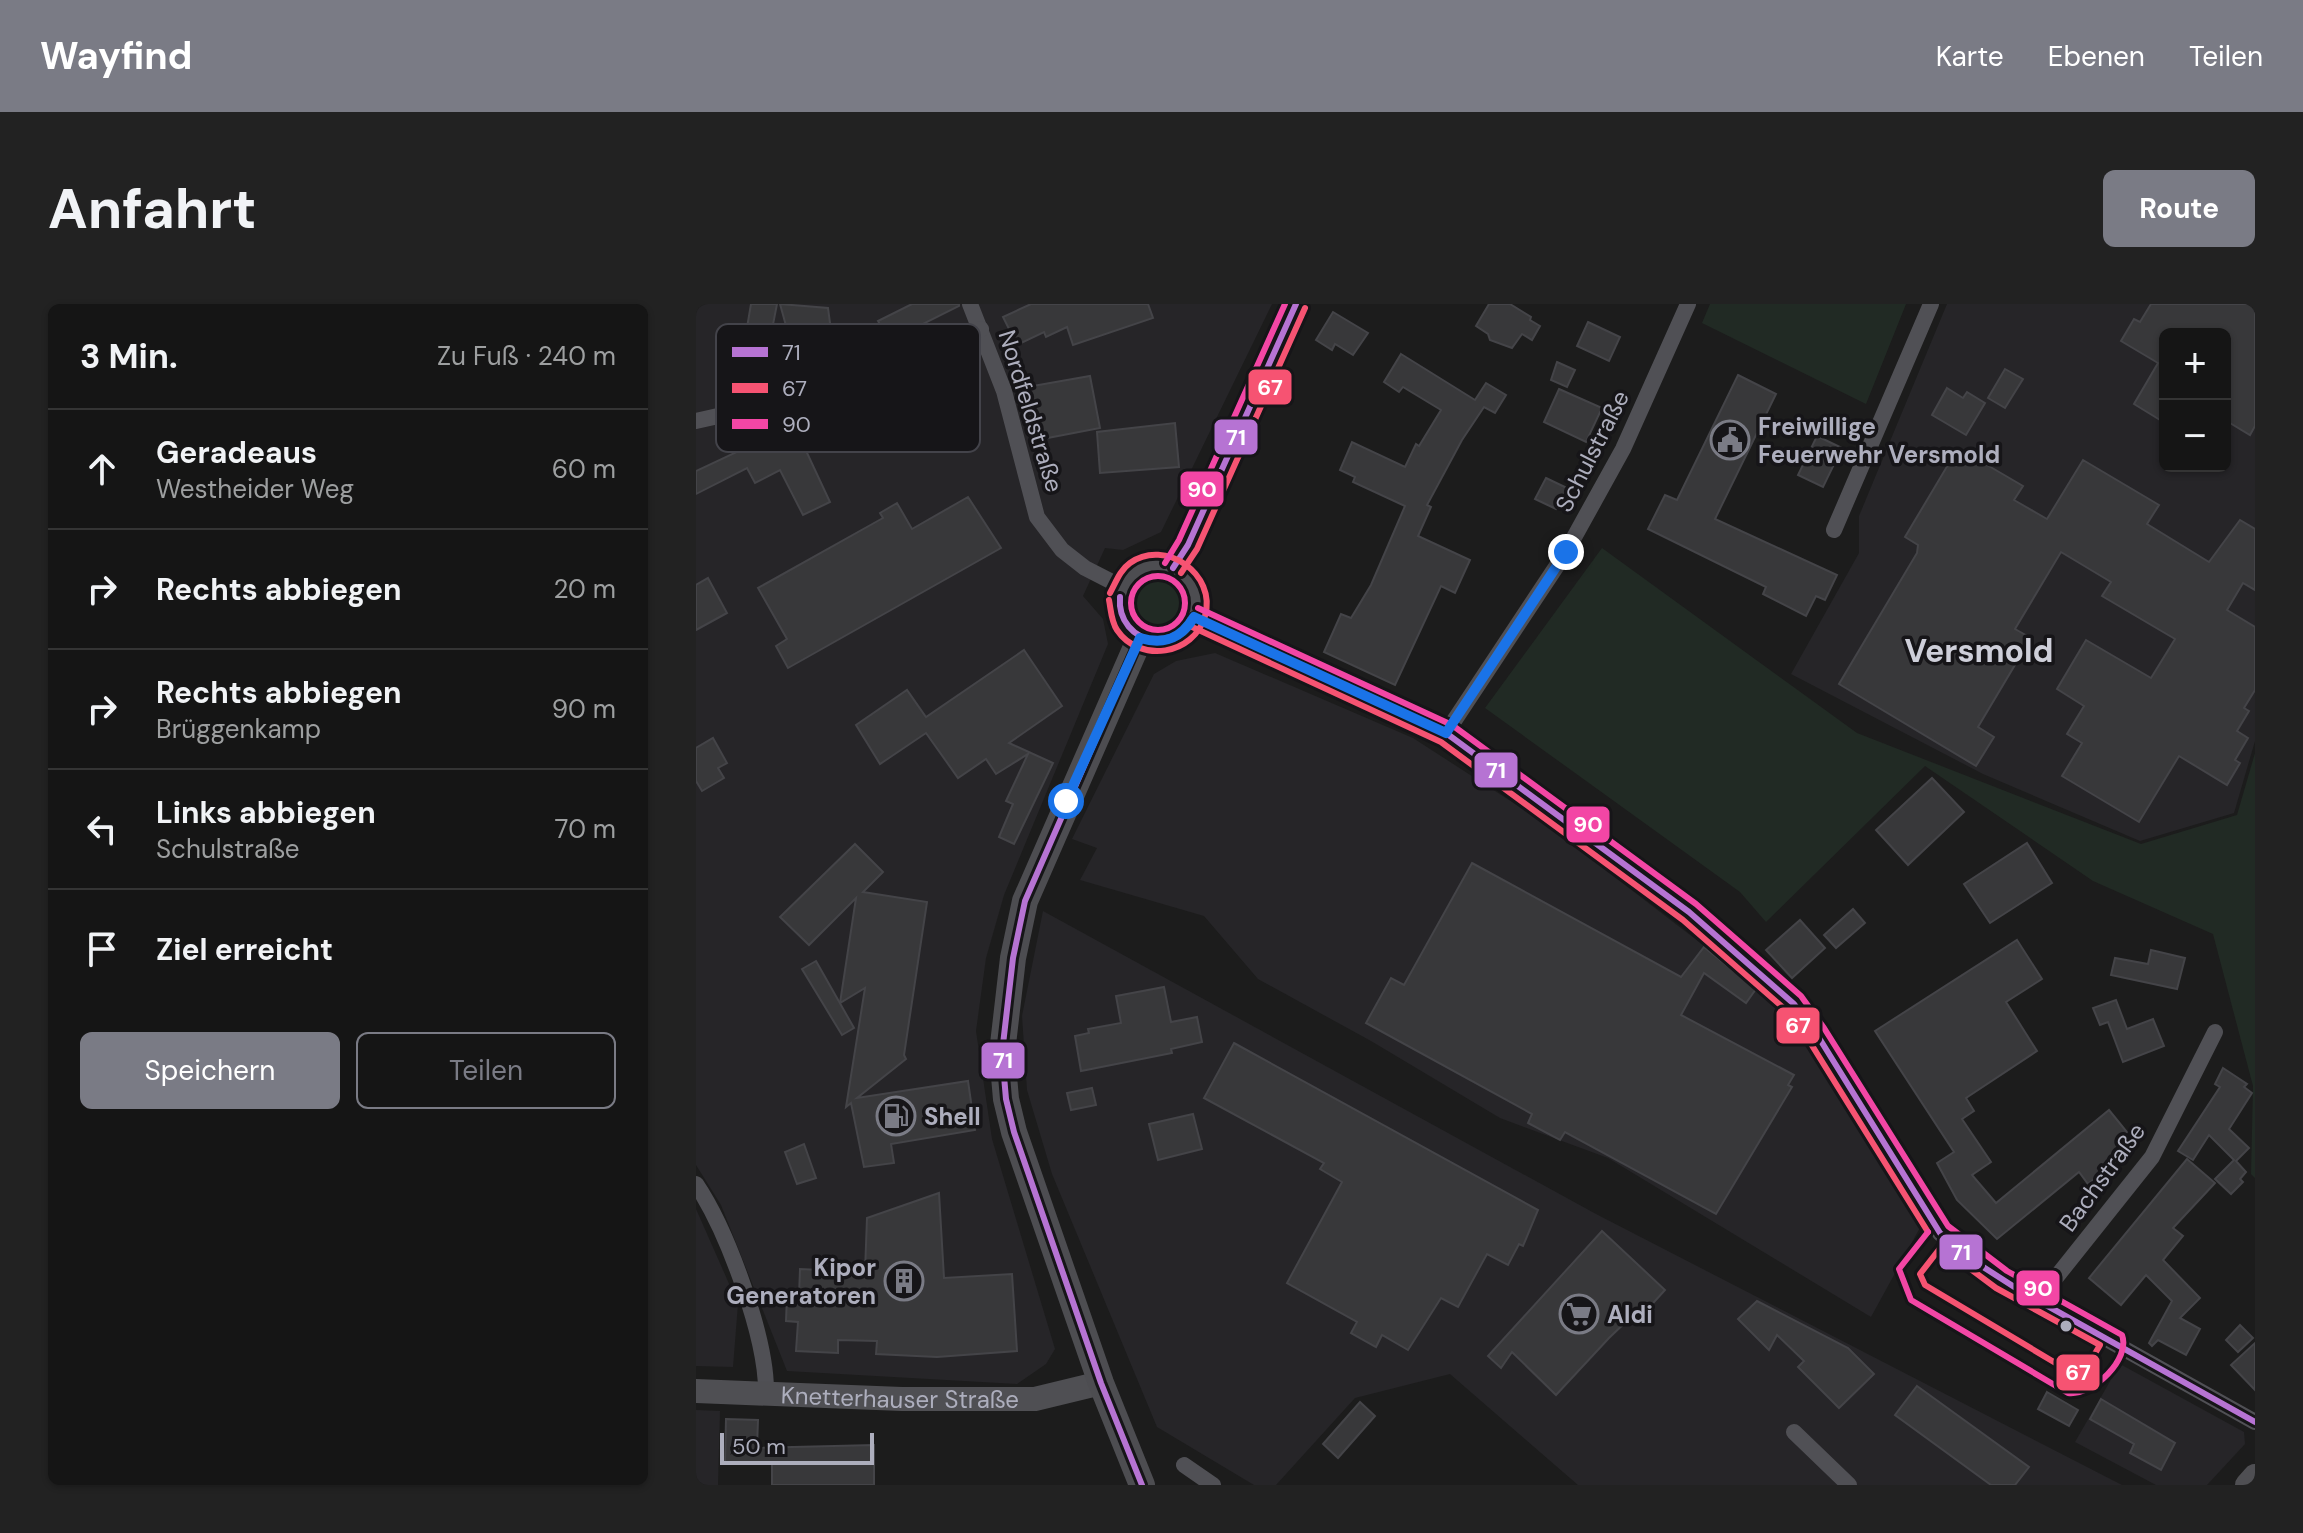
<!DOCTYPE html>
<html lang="de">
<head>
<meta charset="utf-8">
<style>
	:root { --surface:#151515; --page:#222; --text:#f1f3f6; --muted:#9d9fa0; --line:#343434; --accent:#7a7b85 }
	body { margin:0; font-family:"DM Sans",sans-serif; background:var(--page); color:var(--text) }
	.controls { position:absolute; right:24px; top:24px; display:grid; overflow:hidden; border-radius:12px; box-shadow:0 2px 6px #0004 }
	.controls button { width:72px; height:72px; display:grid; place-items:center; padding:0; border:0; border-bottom:2px solid var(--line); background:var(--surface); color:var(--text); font:40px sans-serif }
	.scale { position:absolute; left:24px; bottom:20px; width:154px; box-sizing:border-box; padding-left:8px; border:4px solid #adaebd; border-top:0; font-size:22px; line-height:28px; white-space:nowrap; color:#adaebd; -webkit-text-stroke:6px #161518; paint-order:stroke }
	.stop { position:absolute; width:24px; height:24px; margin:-18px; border:6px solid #1a73e8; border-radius:50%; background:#fff }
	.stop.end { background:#1a73e8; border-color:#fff; box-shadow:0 2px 8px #0008 }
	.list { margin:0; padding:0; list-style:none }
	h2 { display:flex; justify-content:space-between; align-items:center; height:104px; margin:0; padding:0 32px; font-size:34px }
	h2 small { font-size:26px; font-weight:400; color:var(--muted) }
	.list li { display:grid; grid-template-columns:52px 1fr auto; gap:24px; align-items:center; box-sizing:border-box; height:120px; padding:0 32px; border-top:2px solid var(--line) }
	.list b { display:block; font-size:30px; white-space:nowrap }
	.list p { margin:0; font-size:26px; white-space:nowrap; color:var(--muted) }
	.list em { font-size:26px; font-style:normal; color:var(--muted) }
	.actions { display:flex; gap:16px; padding:24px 32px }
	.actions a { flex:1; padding:18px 0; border:2px solid var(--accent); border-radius:12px; text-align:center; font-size:28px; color:var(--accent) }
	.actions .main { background:var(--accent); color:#fff }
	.icon { flex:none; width:44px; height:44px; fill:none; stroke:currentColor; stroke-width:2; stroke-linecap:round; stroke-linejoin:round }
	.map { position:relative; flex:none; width:1559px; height:1181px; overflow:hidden; border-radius:12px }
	header { display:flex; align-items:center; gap:48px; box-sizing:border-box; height:112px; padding:0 40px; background:var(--accent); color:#fff }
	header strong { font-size:38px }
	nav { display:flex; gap:44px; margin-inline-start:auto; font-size:28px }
	.intro { display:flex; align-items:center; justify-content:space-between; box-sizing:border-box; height:192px; padding:0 48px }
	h1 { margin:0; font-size:56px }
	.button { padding:20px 36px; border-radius:12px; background:var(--accent); color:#fff; font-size:28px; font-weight:700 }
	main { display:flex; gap:48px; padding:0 48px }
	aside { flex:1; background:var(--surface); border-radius:12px; box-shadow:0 2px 6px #0004 }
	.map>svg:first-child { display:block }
	.built { fill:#262528; fill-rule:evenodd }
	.green { fill:#212a24 }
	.building { fill:#38383a; stroke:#444448; stroke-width:2 }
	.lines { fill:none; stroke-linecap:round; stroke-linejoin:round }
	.street { stroke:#505055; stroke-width:16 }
	.secondary { stroke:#4f4f53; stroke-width:24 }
	.primary { stroke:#4d4d51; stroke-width:26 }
	.bus-1-casing { stroke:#161518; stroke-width:12 }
	.bus-2-casing { stroke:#161518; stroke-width:12 }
	.bus-3-casing { stroke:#161518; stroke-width:12 }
	.bus-1 { stroke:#b673d3; stroke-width:6 }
	.bus-2 { stroke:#f65372; stroke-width:6 }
	.bus-3 { stroke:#f346a5; stroke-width:6 }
	.route { stroke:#1a73e8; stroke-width:10 }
	.bus-dot { fill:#adaebd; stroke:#161518; stroke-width:3 }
	.labels { text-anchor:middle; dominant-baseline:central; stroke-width:7; stroke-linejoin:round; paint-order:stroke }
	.street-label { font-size:24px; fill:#adaebd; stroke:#161518 }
	.poi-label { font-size:24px; font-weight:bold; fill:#adaebd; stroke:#161518; text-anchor:start }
	.district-label { font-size:32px; font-weight:bold; fill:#cecfd9; stroke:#161518 }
	.key { fill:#161518; stroke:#43434a; stroke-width:2 }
	.key-label { font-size:22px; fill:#adaebd }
	.line-badge { stroke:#161518; stroke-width:3 }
	.badge-label { font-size:22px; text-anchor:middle; font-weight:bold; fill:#fff }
</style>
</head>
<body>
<header>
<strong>Wayfind</strong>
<nav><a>Karte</a><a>Ebenen</a><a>Teilen</a></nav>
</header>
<div class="intro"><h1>Anfahrt</h1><a class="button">Route</a></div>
<main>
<aside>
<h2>3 Min.<small>Zu Fuß · 240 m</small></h2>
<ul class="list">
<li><svg class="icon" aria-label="ahead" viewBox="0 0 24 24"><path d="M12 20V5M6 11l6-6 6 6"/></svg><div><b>Geradeaus</b><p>Westheider Weg</p></div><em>60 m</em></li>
<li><svg class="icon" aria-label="right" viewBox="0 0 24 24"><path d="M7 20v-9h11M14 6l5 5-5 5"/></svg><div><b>Rechts abbiegen</b></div><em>20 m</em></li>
<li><svg class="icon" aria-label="right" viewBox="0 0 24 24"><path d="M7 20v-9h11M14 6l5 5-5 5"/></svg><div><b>Rechts abbiegen</b><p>Brüggenkamp</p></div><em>90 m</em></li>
<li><svg class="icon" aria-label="left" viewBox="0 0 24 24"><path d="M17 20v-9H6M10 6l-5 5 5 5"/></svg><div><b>Links abbiegen</b><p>Schulstraße</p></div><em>70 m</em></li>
<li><svg class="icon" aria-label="arrive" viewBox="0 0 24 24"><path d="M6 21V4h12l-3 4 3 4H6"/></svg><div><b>Ziel erreicht</b></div></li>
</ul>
<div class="actions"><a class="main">Speichern</a><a>Teilen</a></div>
</aside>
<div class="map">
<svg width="1559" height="1181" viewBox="0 0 1559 1181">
	<rect width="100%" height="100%" fill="#1c1c1c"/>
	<g class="built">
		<path d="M0 0H576L465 228 427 246 409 244 387 292 407 315 412 340 308 591 290 654 280 727 296 835 359 1045 350 1060 321 1080 91 1067 25 901 0 861Z"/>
		<path d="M1251 0H1559V437L1538 509 1444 537 1287 470 1095 370 1163 249V212ZM1469 30H1529V162H1469Z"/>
		<path d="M519 349 717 434 847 518 1063 684 1129 764 1226 920 1175 1013 912 854 804 814 675 737 562 675 508 612 384 576 401 544 376 535 458 370 480 357Z"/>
		<path d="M347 607 900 910 1426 1181H882L754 1070 659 1094 580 1181H558L461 1123 356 870 331 786 326 712Z"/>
		<path d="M0 905 42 1000 37 1063 0 1062Z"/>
		<path d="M1424 1060 1548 1128 1549 1140 1511 1181H1460L1379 1138Z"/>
		<path d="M0 1106 24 1107 22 1181H0Z"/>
	</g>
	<g class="green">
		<path d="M1014 0H1210L1170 100 1006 19Z"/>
		<path d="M906 244 1161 429 1445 540 1541 511 1559 449V874L1555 870 1557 782 1517 630 1397 577 1229 462 1070 618 1044 588 789 404Z"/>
		<circle cx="462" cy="299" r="23"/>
	</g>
	<g class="building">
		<path d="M55 0H81L71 51 47 47Z"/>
		<path d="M84 0 132 4 136 34 97 47Z"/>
		<path d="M216 0H263V2L193 37 182 17Z"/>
		<path d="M335 0H452L457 14 377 41 371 23 350 33 348 28 321 41 307 13Z"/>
		<path d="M793 0H814L835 13 834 16 844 22 836 36 826 30 816 44 794 36 792 30 780 22Z"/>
		<path d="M1455 0H1559V122L1554 131 1529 116V30H1469V119L1438 100 1462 59 1425 37 1438 15 1444 18Z"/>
		<path d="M637 8 672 29 657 51 639 40 636 46 620 36Z"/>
		<path d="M892 18 924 33 913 57 881 42Z"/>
		<path d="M705 50 779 96 790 79 810 91 799 109 788 103 766 136 731 201 735 203 722 232 774 256 759 289 745 282 699 381 628 348 645 310 655 314 675 281 709 202 657 178 659 173 644 166 656 138 709 163 720 140 723 142 745 106 707 83 703 88 688 78Z"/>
		<path d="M861 58 879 66 871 83 855 76Z"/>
		<path d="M1309 65 1327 75 1309 104 1292 94Z"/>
		<path d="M1042 71 1080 90 1019 215 1141 271 1129 296 1120 292 1110 312 1067 290 1070 283 952 225 969 191 981 196Z"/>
		<path d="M394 72 404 124 341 136 331 83Z"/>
		<path d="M1251 84 1267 94 1271 88 1289 99 1270 131 1236 111Z"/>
		<path d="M863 85 906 104 890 138 848 118Z"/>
		<path d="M479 119 483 163 404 169 401 128Z"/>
		<path d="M98 121 134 198 107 211 84 166 59 179 51 164 0 190V167Z"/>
		<path d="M1121 132 1146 144 1127 183 1102 171Z"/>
		<path d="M1262 144 1327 182 1318 196 1351 215 1387 156 1463 201 1451 220 1513 258 1544 216 1559 225V286L1547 279 1531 306 1559 323V386L1548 404 1553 407 1541 427 1552 434 1539 456 1544 459 1531 481 1483 452 1443 518 1366 472 1386 439 1371 430 1388 402 1361 385 1390 336 1455 374 1479 335 1406 292 1415 278 1365 248 1319 325 1335 334 1282 423 1298 433 1280 462 1143 380 1221 249 1222 241 1209 233Z"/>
		<path d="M850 174 871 184 860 205 839 195Z"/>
		<path d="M272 193 305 244 92 364 80 342 91 335 62 284 187 214 184 209 201 199 216 225Z"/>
		<path d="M12 274 31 309 0 326V281Z"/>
		<path d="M328 346 366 402 313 439 357 459 318 540 303 533 317 500 310 497 332 450 300 470 290 455 262 474 230 429 184 460 160 421 211 386 230 413Z"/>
		<path d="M17 434 31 459 22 464 28 474 6 487 0 477V444Z"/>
		<path d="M1236 474 1268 508 1212 561 1180 526Z"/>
		<path d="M1331 539 1356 579 1294 619 1268 580Z"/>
		<path d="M159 540 187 568 167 588 231 598 208 751 210 755 161 794 272 777 279 826 195 840 198 859 168 863 155 799 150 803 169 684 144 699 160 594 113 641 84 613Z"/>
		<path d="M776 559 985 673 1008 643 1060 685 1050 699 1008 669 985 711 1098 771 1092 781 1096 783 1020 910 869 828 864 836 832 819 836 810 670 719 695 674 708 681Z"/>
		<path d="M1157 605 1169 619 1140 644 1128 631Z"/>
		<path d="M1104 616 1129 644 1096 674 1070 646Z"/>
		<path d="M1321 636 1346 675 1310 698 1341 747 1270 794 1278 807 1266 815 1295 858 1276 871 1300 899 1413 806 1431 828 1422 835 1432 847 1392 880 1383 868 1301 935 1261 896 1241 859 1258 848 1179 727Z"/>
		<path d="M1455 646 1489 654 1481 685 1415 671 1419 654 1452 660Z"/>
		<path d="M120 657 158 724 146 731 106 665Z"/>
		<path d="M468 683 475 718 501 713 506 738 475 745 476 749 385 767 379 732 393 729 392 725 425 719 420 692Z"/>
		<path d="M1420 696 1431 725 1457 715 1468 742 1427 758 1412 718 1404 721 1397 704Z"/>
		<path d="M538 739 842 906 827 942 823 940 812 961 791 950 762 1003 745 994 712 1046 686 1031 680 1043 655 1029 661 1018 591 979 646 878 624 865 628 859 508 794Z"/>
		<path d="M1527 764 1551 780 1548 783 1556 789 1533 825 1553 844 1540 857 1550 868 1544 875 1547 878 1535 890 1519 875 1538 856 1513 831 1497 856 1482 847 1524 783 1519 780Z"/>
		<path d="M396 784 400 801 375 806 371 789Z"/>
		<path d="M497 810 506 845 462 856 453 820Z"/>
		<path d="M108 840 120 874 101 880 89 848Z"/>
		<path d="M1491 855 1519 879 1477 924 1487 932 1467 956 1504 994 1484 1014 1504 1025 1490 1051 1462 1036 1456 1042 1453 1039 1476 997 1450 971 1425 1001 1393 974Z"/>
		<path d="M243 889 248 974 316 970 321 1047 241 1053 180 1050 181 1037 142 1036V1049L100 1047 102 1018 90 1017 91 991 103 992 104 965 169 968 171 914Z"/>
		<path d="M906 927 969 986 938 1020 933 1015 913 1034 860 1091 816 1048 805 1064 792 1052Z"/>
		<path d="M1061 997 1152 1044 1178 1070 1143 1104 1102 1063 1108 1057 1081 1031 1073 1046 1042 1015Z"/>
		<path d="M1544 1021 1557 1034 1542 1048 1530 1036Z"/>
		<path d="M1559 1039V1086L1535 1061Z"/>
		<path d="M1221 1082 1333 1163 1319 1181H1295L1199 1111Z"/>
		<path d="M1351 1088 1382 1106 1373 1122 1342 1105Z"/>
		<path d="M1405 1095 1479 1139 1465 1166 1434 1149 1438 1140 1394 1115Z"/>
		<path d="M664 1098 679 1112 642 1154 627 1140Z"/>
		<path d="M30 1115 62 1116 61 1144 178 1141V1181H76V1159H29Z"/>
	</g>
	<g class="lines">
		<g class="street">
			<path d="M274 0 308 87 341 213 366 246 389 264 426 283"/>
			<path d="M0 117 156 82 285 25"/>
			<path d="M1138 226 1235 0"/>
			<path d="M498 313 750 429 993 608 1098 700 1120 729 1244 929 1267 950 1323 986 1559 1118"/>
			<path d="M750 429 870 248 927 145 992 0"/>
			<path d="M0 880C31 926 71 1034 70 1089"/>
			<path d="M1342 996 1456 853 1519 728"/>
			<path d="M1098 1128 1153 1181"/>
			<path d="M488 1161 517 1181"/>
		</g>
		<g class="secondary">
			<path id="s1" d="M0 1087 206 1095H339L405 1079"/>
			<path d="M1551 1181 1559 1172"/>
		</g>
		<g class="primary">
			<circle cx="462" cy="299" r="38"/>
			<path d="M477 264 492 241 600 0"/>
			<path d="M444 334 329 597 317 654 306 749 310 795 318 828 405 1079 446 1181"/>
		</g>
		<defs>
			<g id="bus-1">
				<path d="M477 264 492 241 600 0"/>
				<path d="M424 293C422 316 437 334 460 337"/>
				<path d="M498 313 750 429 993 608 1098 700 1120 729 1244 929 1267 950 1323 986 1559 1118"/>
				<path d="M444 334 329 597 317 654 306 749 310 795 318 828 405 1079 446 1181"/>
			</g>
			<g id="bus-2">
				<path d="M485 269 501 245 609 4"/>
				<path d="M413 296C415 306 415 317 421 326 444 360 498 351 509 312 521 270 469 234 434 259 424 266 420 278 414 289"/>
				<path d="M494 322 745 438 987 616 1091 707 1112 735 1232 928"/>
				<path d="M1245 943 1300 984 1404 1041 1390 1065 1378 1070 1229 981 1224 970Z"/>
			</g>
			<g id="bus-3">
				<path d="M469 259 483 236 589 0"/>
				<circle cx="462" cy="299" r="27"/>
				<path d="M502 304 756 421 1000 600 1105 692 1128 724 1252 922 1311 967 1426 1031C1435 1055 1397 1092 1372 1089L1215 996 1203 965 1232 928"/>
			</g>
		</defs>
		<use href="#bus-1" class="bus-1-casing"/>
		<use href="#bus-2" class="bus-2-casing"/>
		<use href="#bus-3" class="bus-3-casing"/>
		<use href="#bus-1" class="bus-1"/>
		<use href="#bus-2" class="bus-2"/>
		<use href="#bus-3" class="bus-3"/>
	</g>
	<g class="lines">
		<path class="route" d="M370 497 444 334C468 341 485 335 498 313L750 429 870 248"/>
	</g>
	<defs>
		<symbol id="civic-ring" viewBox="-11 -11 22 22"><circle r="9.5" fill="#161518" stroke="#7a7b85" stroke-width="1.5"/><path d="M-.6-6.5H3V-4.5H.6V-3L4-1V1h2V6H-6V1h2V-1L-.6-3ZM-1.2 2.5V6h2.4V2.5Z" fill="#7a7b85"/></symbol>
		<symbol id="fuel-ring" viewBox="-11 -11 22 22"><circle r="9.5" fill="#161518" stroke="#7a7b85" stroke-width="1.5"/><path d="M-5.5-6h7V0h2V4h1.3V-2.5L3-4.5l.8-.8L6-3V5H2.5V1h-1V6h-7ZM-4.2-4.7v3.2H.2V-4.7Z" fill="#7a7b85"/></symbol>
		<symbol id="building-ring" viewBox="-11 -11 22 22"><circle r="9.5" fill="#161518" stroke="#7a7b85" stroke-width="1.5"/><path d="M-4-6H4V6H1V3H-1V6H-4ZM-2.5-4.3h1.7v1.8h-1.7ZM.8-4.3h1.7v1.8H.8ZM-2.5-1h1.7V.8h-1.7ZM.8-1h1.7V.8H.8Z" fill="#7a7b85"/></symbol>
		<symbol id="supermarket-ring" viewBox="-11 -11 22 22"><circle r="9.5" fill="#161518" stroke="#7a7b85" stroke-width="1.5"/><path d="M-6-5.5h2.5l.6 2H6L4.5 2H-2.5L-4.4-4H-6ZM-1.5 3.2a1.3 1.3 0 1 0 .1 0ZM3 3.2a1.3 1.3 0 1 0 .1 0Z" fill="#7a7b85"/></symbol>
	</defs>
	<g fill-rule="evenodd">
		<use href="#civic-ring" x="1012" y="114" width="44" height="44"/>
		<use href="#fuel-ring" x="178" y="790" width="44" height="44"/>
		<use href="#building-ring" x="186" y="955" width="44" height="44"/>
		<use href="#supermarket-ring" x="861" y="988" width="44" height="44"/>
	</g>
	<circle class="bus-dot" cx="1370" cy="1022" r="7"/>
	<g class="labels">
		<g class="street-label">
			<text transform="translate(335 107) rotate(73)">Nordfeldstraße</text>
			<text transform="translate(896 147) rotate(-63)">Schulstraße</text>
			<text transform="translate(1406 873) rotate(-54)">Bachstraße</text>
			<text stroke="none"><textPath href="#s1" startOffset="204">Knetterhauser Straße</textPath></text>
		</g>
		<g class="poi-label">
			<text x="1062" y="122">Freiwillige<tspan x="1062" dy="28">Feuerwehr Versmold</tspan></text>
			<text x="228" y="812">Shell</text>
			<text x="180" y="963" text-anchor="end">Kipor<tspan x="180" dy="28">Generatoren</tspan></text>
			<text x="911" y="1010">Aldi</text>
		</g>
		<g class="district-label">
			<text x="1283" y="347">Versmold</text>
		</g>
	</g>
	<rect x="20" y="20" width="264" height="128" rx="12" class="key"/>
	<rect x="36" y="43" width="36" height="10" fill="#b673d3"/>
	<rect x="36" y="79" width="36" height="10" fill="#f65372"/>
	<rect x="36" y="115" width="36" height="10" fill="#f346a5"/>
	<g class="key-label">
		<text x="86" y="56">71</text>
		<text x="86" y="92">67</text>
		<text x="86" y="128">90</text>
	</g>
	<g class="line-badge">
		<rect x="551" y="64" width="46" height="38" rx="8" fill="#f65372"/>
		<rect x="517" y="114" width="46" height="38" rx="8" fill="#b673d3"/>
		<rect x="483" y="166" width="46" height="38" rx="8" fill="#f346a5"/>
		<rect x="777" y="447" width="46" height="38" rx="8" fill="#b673d3"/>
		<rect x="869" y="501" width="46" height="39" rx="8" fill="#f346a5"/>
		<rect x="1079" y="702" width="46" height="39" rx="8" fill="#f65372"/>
		<rect x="284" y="737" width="46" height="39" rx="8" fill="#b673d3"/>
		<rect x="1242" y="929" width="46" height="38" rx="8" fill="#b673d3"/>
		<rect x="1319" y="965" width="46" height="38" rx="8" fill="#f346a5"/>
		<rect x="1359" y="1049" width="46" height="39" rx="8" fill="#f65372"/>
	</g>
	<g class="badge-label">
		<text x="574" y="91">67</text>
		<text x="540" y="141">71</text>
		<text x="506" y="193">90</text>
		<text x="800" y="474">71</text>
		<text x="892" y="528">90</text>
		<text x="1102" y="729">67</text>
		<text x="307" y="764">71</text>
		<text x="1265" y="956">71</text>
		<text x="1342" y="992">90</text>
		<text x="1382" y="1076">67</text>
	</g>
</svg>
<div class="controls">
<button>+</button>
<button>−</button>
</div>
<div class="scale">50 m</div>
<div class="stop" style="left:370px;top:497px"></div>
<div class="stop end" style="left:870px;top:248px"></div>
</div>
</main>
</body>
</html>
